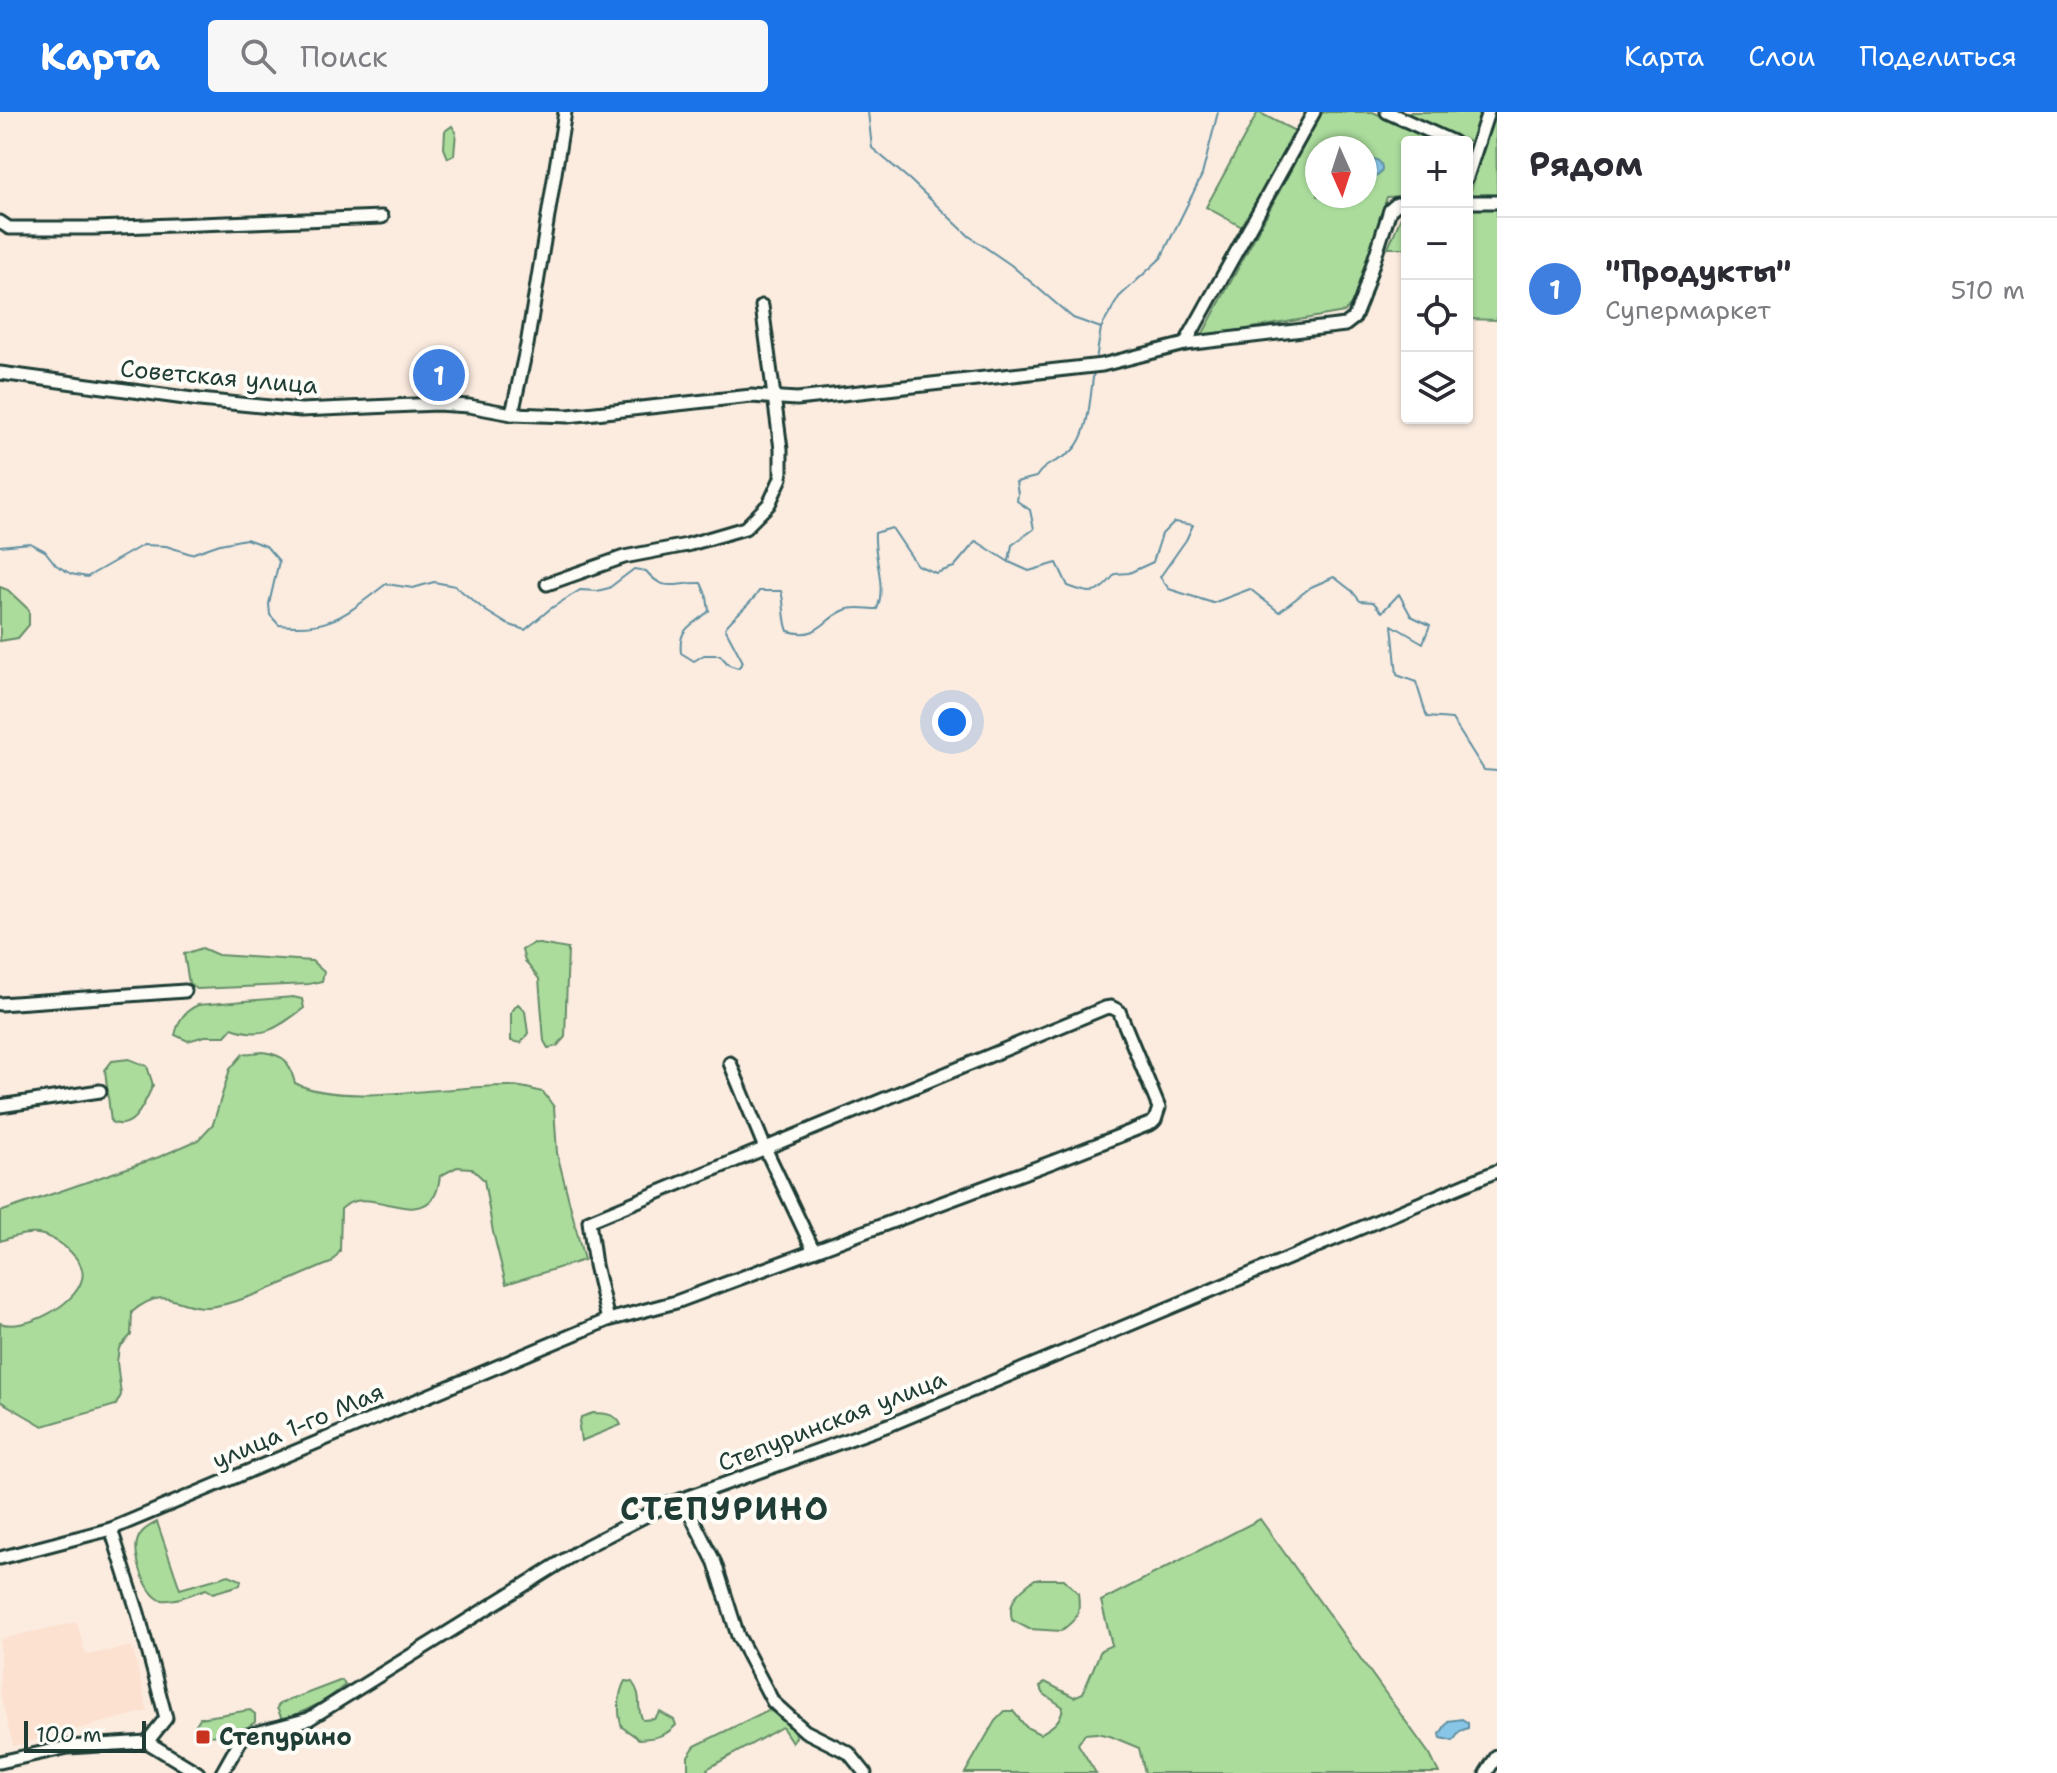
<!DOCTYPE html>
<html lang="ru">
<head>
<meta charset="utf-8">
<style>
	:root { --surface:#fff; --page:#f7f7f7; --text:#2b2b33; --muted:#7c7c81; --line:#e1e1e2; --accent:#1a73e8 }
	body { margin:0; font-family:"Shantell Sans",sans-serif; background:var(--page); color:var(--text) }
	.controls { position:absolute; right:24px; top:24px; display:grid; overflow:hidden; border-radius:8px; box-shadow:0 2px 6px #0004 }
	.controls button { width:72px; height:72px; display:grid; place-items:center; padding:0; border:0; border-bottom:2px solid var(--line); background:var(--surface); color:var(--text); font:40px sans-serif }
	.compass { position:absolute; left:1305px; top:24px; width:72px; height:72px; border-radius:50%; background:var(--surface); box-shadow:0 2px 6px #0004; rotate:177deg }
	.scale { position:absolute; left:24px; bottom:20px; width:122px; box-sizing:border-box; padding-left:8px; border:4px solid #1f3d34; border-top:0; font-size:22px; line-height:28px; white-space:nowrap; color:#1f3d34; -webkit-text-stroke:6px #fdfcf7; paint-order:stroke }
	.you { position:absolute; left:952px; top:610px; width:28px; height:28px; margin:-20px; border:6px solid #fff; border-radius:50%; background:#1a73e8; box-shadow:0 0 0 12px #1a73e833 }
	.badge { display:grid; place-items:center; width:52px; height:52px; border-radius:50%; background:var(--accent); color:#fff; font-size:26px; font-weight:700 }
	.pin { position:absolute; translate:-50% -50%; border:4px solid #fff; box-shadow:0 2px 8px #0006 }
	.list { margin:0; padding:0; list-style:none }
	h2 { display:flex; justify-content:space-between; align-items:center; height:104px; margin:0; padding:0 32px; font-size:34px }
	h2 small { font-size:26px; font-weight:400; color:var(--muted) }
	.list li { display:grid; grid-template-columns:52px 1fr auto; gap:24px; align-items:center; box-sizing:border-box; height:144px; padding:0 32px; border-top:2px solid var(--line) }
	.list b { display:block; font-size:30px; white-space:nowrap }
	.list p { margin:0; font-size:26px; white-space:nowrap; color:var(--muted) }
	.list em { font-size:26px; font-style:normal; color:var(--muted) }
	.icon { flex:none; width:44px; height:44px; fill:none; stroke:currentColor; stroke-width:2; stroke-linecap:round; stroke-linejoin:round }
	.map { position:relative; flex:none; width:1497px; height:1661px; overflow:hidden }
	header { display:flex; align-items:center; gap:48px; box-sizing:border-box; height:112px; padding:0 40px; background:var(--accent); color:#fff }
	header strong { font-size:38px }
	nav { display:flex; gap:44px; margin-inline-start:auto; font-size:28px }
	.search { width:560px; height:72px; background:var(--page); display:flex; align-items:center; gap:20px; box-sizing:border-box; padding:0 28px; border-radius:8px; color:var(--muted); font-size:30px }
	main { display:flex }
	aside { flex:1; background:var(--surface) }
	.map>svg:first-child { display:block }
	.built { fill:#fce1d0 }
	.green { fill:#abdc9c; stroke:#658c68; stroke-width:2; fill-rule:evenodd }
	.water { fill:#88c6e8; stroke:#5e8fa0; stroke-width:2 }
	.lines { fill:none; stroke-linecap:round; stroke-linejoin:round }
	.stream { stroke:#5e8fa0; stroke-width:2 }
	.minor-casing { stroke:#1f3d34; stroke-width:17 }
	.minor { stroke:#fdfcf7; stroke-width:11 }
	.poi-dot { fill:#c8321e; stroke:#fdfcf7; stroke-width:3 }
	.labels { text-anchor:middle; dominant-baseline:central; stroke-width:8; stroke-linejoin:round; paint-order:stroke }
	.street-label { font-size:24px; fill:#1f3d34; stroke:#fdfcf7 }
	.poi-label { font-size:24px; font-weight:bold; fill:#1f3d34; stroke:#fdfcf7; text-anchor:start }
	.district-label { font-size:32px; font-weight:bold; letter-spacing:2px; fill:#1f3d34; stroke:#fdfcf7 }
</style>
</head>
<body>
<header>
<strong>Карта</strong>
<div class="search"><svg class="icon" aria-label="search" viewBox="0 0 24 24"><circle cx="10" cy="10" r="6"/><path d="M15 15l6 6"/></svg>Поиск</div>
<nav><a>Карта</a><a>Слои</a><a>Поделиться</a></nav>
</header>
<main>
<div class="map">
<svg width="1497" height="1661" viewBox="0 0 1497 1661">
	<rect width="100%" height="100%" fill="#fcece0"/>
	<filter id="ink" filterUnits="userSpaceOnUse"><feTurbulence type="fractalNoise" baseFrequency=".0125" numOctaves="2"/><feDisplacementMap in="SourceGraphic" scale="16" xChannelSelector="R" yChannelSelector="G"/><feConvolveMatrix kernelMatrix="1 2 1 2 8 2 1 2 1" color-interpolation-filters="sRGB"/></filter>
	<g filter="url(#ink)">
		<path class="built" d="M77 1510 86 1543 132 1534 148 1599 13 1634 0 1582V1527Z"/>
		<g class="green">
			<path d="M1258 0 1295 19 1242 115 1206 95Z"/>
			<path d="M1322 0H1373L1435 30H1407V84L1387 85 1353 191 1344 200 1201 225ZM1317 36H1365V84H1317Z"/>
			<path d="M1400 0H1483L1472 31Z"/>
			<path d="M1496 0 1497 85 1469 84Z"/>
			<path d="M452 14 456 20 454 43 448 46 444 36 445 19Z"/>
			<path d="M1467 97H1497V208L1467 207Z"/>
			<path d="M1404 98H1407V136H1388Z"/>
			<path d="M0 475 8 478 29 498V513L18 526 0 529Z"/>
			<path d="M534 831 568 837 565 925 557 934 548 936 544 929 539 867 525 849 522 838Z"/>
			<path d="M202 836 218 843 312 849 324 860 322 869 309 872 197 877 189 871 184 842Z"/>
			<path d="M293 885 302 887 304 896C278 915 265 928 232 916L225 924H205L188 929 175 923C179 908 183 900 198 893Z"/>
			<path d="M518 892 525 899 528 921 521 931 511 929V900Z"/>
			<path d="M263 940C287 944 288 949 295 971 342 996 456 972 512 974 522 974 533 978 543 980L554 995 557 1041 584 1148 506 1172 493 1120 484 1068 471 1056 457 1055 440 1064C439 1070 438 1078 435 1083 418 1112 377 1081 352 1090 348 1091 345 1094 341 1097L340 1139 331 1151C296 1164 244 1192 208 1195 177 1197 167 1171 132 1200L131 1223 119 1236 117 1250 121 1283 116 1293 43 1314 0 1289V1211C24 1220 76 1193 82 1167 87 1148 59 1128 43 1123 29 1119 13 1125 0 1129V1100L159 1045 198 1028 213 1012 230 957 243 942Z"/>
			<path d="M129 947 147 954 153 973C145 990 134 1021 111 1010L105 958 112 949Z"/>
			<path d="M593 1301C604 1301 617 1302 621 1313L581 1329 579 1315 581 1305Z"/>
			<path d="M1260 1407 1430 1643 1439 1661H1145L1139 1636 1110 1624 1096 1621 1085 1622 1078 1632 1096 1661H965L995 1609 1005 1599H1013L1026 1615 1040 1622C1052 1615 1061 1610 1063 1595L1044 1582 1040 1575 1045 1570 1074 1585 1083 1581 1101 1538 1112 1533 1101 1489Z"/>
			<path d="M157 1410 180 1477 229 1463 241 1468 240 1473 213 1481 206 1477C193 1481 176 1490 162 1488 147 1486 131 1441 138 1427 141 1418 150 1414 157 1410Z"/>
			<path d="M1035 1467H1064L1078 1481C1081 1503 1078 1506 1061 1519L1029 1517 1012 1508C1007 1488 1020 1478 1035 1467Z"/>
			<path d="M342 1568 345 1573C327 1589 305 1600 282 1607L277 1596 279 1592Z"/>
			<path d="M625 1569 632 1570C644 1585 635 1596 643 1608L654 1607 660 1600 674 1608 676 1613C665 1625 654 1626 639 1627L622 1615C617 1602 618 1581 625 1569Z"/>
			<path d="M250 1598 255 1602V1610C240 1623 215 1625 197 1623L195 1614 200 1606Z"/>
			<path d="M768 1598C782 1603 791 1611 796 1625L792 1630 782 1615 707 1657 709 1661 688 1659V1644L695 1634Z"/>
		</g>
		<g class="water">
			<circle cx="1373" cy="56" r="9"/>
			<path d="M1462 1607 1468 1611V1616L1460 1619 1453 1629 1441 1626 1440 1622 1448 1609Z"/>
		</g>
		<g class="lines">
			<g class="stream">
				<path d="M868 0 872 36 910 68 969 124 1011 153 1073 206 1101 216"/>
				<path d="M1096 248 1101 216 1119 185 1161 146 1202 63 1218 0"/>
				<path d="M0 434 30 431 45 439 56 453 71 462 87 465 143 433 166 434 191 442 220 432 246 427 266 434 279 449 269 492 270 503 279 513C331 519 346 502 386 472L413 476 434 470 455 474 486 499 507 512 525 518 550 497 580 478 597 479 609 476 634 457 646 459C665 482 676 470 701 471L707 485 709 499C692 514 678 515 681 541L694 549 704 543H720L729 553 738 556 743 550 725 516C735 502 750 494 759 479H781C785 493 783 507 788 519 820 528 822 507 845 498 854 494 867 497 877 497 887 473 873 446 875 421L892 416 917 453 936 461 954 455 976 429 1009 450 1029 459 1057 451 1068 474C1093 483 1098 484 1115 462L1129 461 1153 450 1162 422 1174 410 1193 413 1186 428 1160 465 1169 477 1213 491 1250 477 1279 500 1311 475 1334 465 1352 479 1360 489 1373 490 1382 500 1399 482 1411 504 1430 513 1423 531 1392 513 1397 563 1416 570 1427 605 1452 607 1484 658 1497 659"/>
				<path d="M1009 449 1012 433 1034 417 1030 398 1017 389 1018 382 1016 370 1036 365C1045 350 1060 350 1072 339 1090 322 1090 282 1094 259"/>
			</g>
			<defs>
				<g id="minor">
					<path d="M1387 0 1453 30"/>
					<path d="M1467 65 1488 0"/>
					<path d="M1467 90H1497"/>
					<path d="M0 110 9 116H94L382 105"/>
					<path d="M1185 232 1314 0"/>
					<path d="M0 261 200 288 301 298 437 292 469 294 512 302 527 233 565 0"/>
					<path d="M512 302 568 304 751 284 797 287 1102 253 1185 232 1345 213 1354 206 1362 186 1390 98 1397 92H1407"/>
					<path d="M547 472 624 445 687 433 745 416 769 392 781 366V337L762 194"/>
					<path d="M0 892 185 879"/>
					<path d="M730 951 765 1036 813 1137"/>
					<path d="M0 994 100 979"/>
					<path d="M683 1388 715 1451 738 1524 773 1590 805 1619 849 1641 865 1661"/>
					<path d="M111 1417 138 1501 166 1606 147 1630"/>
					<path d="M0 1446 111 1417 608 1208 676 1190 1055 1049 1152 1011 1155 1008 1159 996 1119 899 1111 895 1105 896 589 1109 595 1153 608 1208"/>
					<path d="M147 1630 198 1661"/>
					<path d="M0 1650 68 1635 147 1630"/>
					<path d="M222 1661 240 1629 245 1624 309 1607 587 1434 666 1393 894 1311 1497 1059"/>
					<path d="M1486 1661 1497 1644"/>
				</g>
			</defs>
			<use href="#minor" class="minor-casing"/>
			<use href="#minor" class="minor"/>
		</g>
	</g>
	<rect class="poi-dot" x="195" y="1617" width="16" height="16" rx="4"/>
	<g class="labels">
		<g class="street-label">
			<text transform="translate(219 265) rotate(5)">Советская улица</text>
			<text transform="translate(832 1309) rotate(-21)">Степуринская улица</text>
			<text transform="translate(298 1314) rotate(-23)">улица 1-го Мая</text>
		</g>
		<g class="poi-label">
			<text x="219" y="1625">Степурино</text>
		</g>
		<g class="district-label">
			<text x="725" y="1396">СТЕПУРИНО</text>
		</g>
	</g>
</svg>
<div class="controls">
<button>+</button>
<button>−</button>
<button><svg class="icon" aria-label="locate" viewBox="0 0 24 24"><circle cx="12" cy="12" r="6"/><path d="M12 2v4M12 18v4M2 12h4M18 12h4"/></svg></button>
<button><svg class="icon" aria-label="layers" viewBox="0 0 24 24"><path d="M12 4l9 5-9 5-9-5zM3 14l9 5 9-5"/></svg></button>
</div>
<svg class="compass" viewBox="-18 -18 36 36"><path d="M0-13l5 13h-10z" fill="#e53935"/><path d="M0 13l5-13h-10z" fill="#7c7c81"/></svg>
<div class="scale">100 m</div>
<div class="you"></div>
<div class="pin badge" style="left:439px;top:263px;background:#3f7fe0">1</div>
</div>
<aside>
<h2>Рядом<small></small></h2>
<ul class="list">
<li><span class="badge" style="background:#3f7fe0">1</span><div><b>&quot;Продукты&quot;</b><p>Супермаркет</p></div><em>510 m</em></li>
</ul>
</aside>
</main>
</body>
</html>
